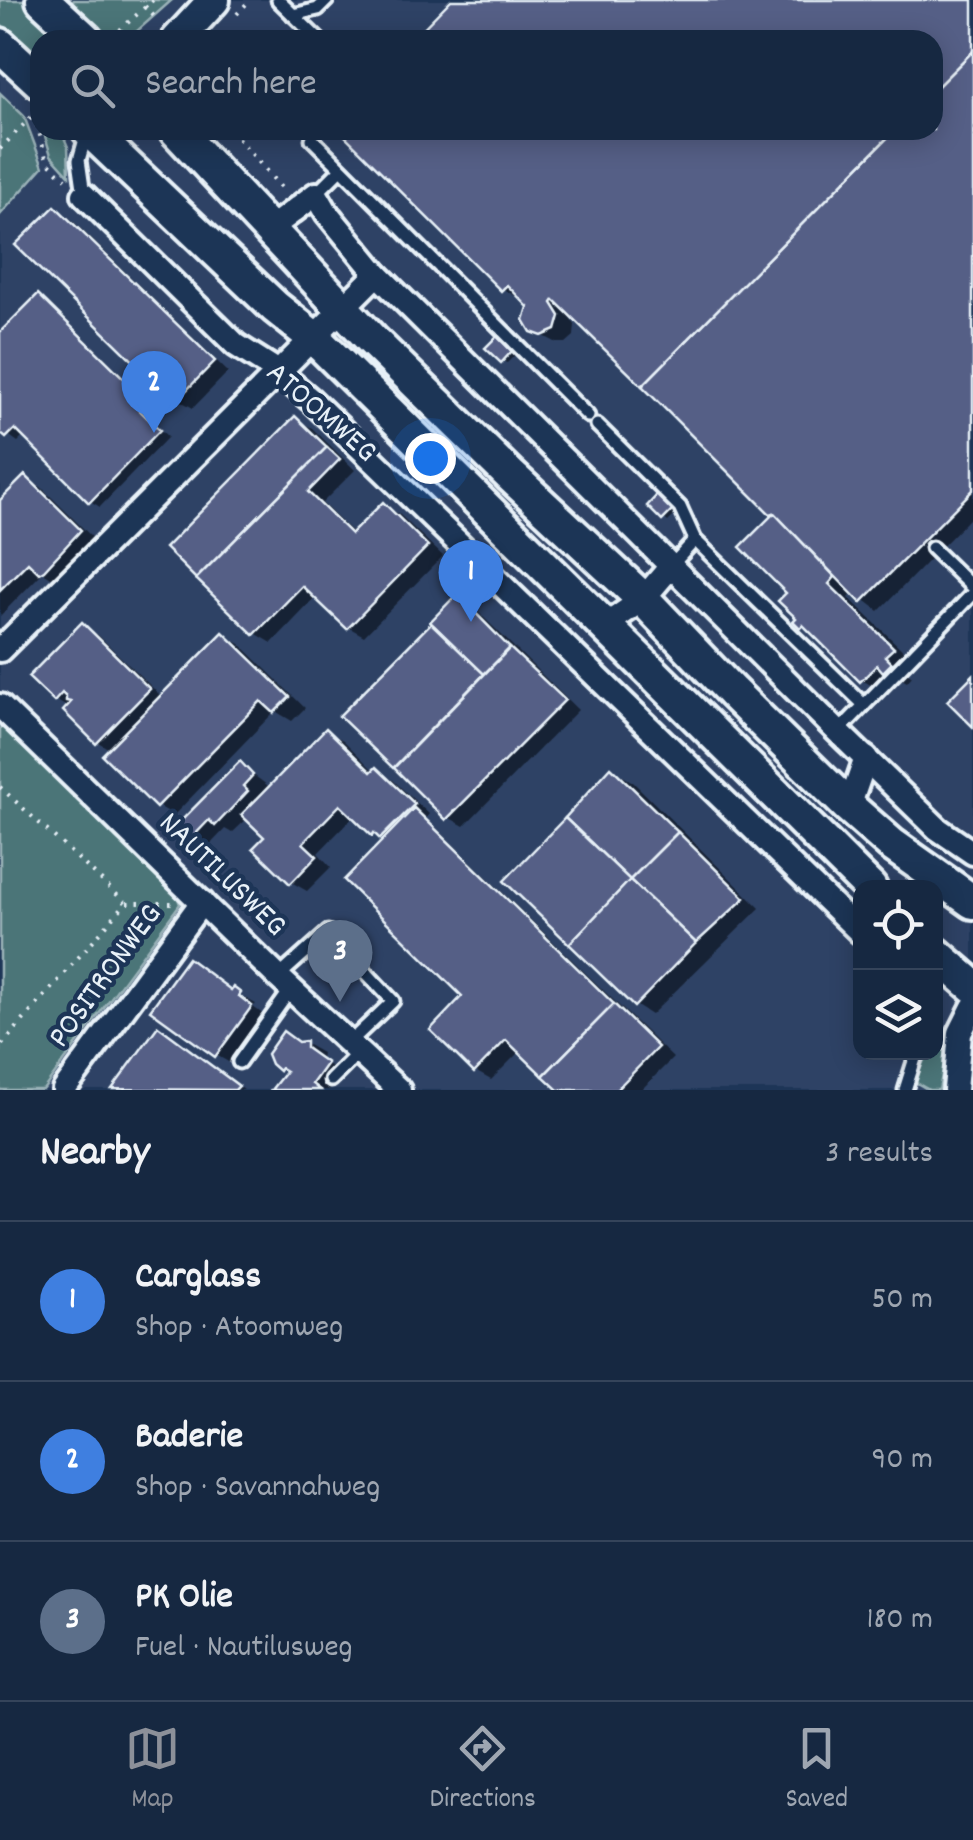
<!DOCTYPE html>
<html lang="en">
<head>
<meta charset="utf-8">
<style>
	:root { --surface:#162841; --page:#1f3048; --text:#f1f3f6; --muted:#9ea6b1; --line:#35445a; --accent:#8c9099 }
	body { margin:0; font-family:Dekko,sans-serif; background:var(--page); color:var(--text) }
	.controls { position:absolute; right:30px; bottom:30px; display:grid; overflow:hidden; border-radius:20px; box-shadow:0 5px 25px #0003 }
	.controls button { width:90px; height:90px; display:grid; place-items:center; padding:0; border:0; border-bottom:2px solid var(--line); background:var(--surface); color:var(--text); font:50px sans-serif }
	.you { position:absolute; left:430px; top:458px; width:35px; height:35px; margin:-25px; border:8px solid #fff; border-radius:50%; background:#1a73e8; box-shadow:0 0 0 15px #1a73e833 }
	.badge { display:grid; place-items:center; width:65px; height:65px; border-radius:50%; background:var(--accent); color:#fff; font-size:32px; font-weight:700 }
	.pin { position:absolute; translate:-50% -82px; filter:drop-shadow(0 2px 5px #0008) }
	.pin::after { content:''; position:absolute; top:52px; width:35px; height:30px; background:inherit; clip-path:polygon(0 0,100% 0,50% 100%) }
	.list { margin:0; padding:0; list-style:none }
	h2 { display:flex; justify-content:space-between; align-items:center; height:130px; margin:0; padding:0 40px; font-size:42px }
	h2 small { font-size:32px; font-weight:400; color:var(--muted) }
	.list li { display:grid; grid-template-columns:65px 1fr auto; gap:30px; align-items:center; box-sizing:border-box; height:160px; padding:0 40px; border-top:2px solid var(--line) }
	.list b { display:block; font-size:38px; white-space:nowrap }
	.list p { margin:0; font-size:32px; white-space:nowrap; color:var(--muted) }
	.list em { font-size:32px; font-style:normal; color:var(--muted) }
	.icon { flex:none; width:55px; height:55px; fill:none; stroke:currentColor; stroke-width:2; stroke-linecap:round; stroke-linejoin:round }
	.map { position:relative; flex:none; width:973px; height:1090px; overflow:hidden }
	.search { position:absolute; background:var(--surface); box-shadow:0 5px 25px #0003; left:30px; right:30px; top:30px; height:110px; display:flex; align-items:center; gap:25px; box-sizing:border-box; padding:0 35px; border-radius:30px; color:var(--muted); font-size:38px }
	.sheet { height:610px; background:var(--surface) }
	nav { display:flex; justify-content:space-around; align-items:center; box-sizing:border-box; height:140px; border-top:2px solid var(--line); background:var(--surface); font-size:28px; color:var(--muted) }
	nav a { display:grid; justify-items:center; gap:5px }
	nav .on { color:var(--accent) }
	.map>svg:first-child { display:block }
	.built { fill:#2e4265; fill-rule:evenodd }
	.green { fill:#4c7478; stroke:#9ab2b8; stroke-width:2.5 }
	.shadow { fill:#0007 }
	.building { fill:#555f86; stroke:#e8f1f8; stroke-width:2.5 }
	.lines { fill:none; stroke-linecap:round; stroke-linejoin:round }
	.service-casing { stroke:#e8f1f8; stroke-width:19 }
	.minor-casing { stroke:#e8f1f8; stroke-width:30 }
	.tertiary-casing { stroke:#e8f1f8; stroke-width:38 }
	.secondary-casing { stroke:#e8f1f8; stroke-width:40 }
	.path { stroke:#e8f1f8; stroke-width:4; stroke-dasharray:2.5 8; stroke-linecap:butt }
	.service { stroke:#1d3557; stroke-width:11 }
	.minor { stroke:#1d3557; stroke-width:22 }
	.tertiary { stroke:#1d3557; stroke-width:30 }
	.secondary { stroke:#1d3557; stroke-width:32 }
	.labels { text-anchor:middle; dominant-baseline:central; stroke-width:9; stroke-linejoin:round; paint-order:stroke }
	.street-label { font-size:32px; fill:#e8f1f8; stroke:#1d3557 }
</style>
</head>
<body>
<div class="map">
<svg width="973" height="1090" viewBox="0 0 973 1090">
	<rect width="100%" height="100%" fill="#1d3557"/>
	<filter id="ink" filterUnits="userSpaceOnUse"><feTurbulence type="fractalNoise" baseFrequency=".01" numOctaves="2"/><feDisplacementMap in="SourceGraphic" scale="20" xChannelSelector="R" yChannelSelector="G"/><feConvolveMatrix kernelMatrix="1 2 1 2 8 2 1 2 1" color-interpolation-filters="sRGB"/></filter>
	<g filter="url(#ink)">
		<path class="built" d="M0 0H973V1090H0ZM40 40H933V130H40ZM860 888H936V1052H860Z"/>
		<g class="green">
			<path d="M0 0H26L69 40H40V61L0 25Z"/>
			<path d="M62 0H172L127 40H106Z"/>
			<path d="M0 93 24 116 43 167 0 215Z"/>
			<path d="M43 130H61L68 147 69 175 51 155Z"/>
			<path d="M0 720 176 893 180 904 43 1090H0Z"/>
			<path d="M936 1034 949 1040 939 1090H929L915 1082 927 1053 936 1052Z"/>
		</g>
		<g class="shadow">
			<path d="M455 0H973V515L879 611 854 592 849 598 914 661 905 670 912 676 907 682 898 677 883 692 862 680 815 634 802 626 790 593 743 547 776 514 569 311 567 313 575 325 574 336 566 343H557L540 334 531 306 521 296 519 298 503 289 342 130H933V40H415Z"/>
			<path d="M55 209 71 219 228 372 193 408 177 399Z"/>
			<path d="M38 297 49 303 152 404 143 413 168 437 100 507 90 501 25 435 18 442 0 429V336Z"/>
			<path d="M502 342 515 355 507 363 502 361Z"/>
			<path d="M295 419 312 428 355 470 322 503 354 534 383 505 399 514 443 556 364 636 348 627 317 596 272 643 255 633Z"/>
			<path d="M25 478 41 487 96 541 56 580 43 572 0 616V504Z"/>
			<path d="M663 500 677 513 668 522 650 506Z"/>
			<path d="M458 599 474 608 578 710 464 826 448 817 344 716Z"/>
			<path d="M82 625 98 635 162 697 223 635 240 644 305 708 292 721 275 711 174 815 158 806 111 750 98 742 69 708 55 700Z"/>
			<path d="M326 731 343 740 375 772 393 780 429 814 426 818 673 1058 641 1090H561L521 1050 491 1080 475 1071 466 996 386 841 354 816 318 853 331 867 307 891 291 882 267 837 248 818 232 833 225 829 205 850 189 840 240 765 271 788Z"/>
			<path d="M612 770 633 782 760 908 651 1015 635 1005Z"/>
			<path d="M233 992 256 1004 253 1007 267 1017 232 1064 216 1055Z"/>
			<path d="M175 1039 244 1090 115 1088Z"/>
			<path d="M306 1044 322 1053 321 1060 342 1074 330 1090H274L287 1073 280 1069Z"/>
		</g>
		<g class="building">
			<path d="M451 0H973V51L933 91V40H412Z"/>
			<path d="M973 51V490L861 603 774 513 770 514 642 386 895 130H933V91Z"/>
			<path d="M339 130H895L642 386 554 300 552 303 560 316 556 330 542 336 531 332 524 320 528 307 507 285 501 291Z"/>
			<path d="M55 206 215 361 175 402 15 245Z"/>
			<path d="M38 294 143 397 135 406 160 430 89 503 15 429 6 438 0 433V332Z"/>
			<path d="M497 336 512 351 501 363 485 348Z"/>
			<path d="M295 416 327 447 196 579 165 548Z"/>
			<path d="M327 447 340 459 308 492 351 534 383 502 428 546 347 629 302 586 254 635 196 579Z"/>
			<path d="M25 475 81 530 44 570 39 573 28 562 0 590V500Z"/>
			<path d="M658 494 674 509 662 521 647 506Z"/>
			<path d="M774 513 835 577 829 584 894 648 885 656 892 663 883 672 877 665 860 682 803 625 800 628 793 621 796 618 778 601 786 593 740 547Z"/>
			<path d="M457 594 510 648 484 674 430 622Z"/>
			<path d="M82 622 150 689 96 744 63 711 71 702 66 701V697L62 693 54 702 28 677Z"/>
			<path d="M431 623 484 674 393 768 339 716Z"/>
			<path d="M223 632 290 697 274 713 261 701 156 808 102 755Z"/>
			<path d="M510 648 565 700 446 820 394 768Z"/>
			<path d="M973 675V727L947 701Z"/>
			<path d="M326 728 371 772 376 767 415 804 380 839 374 833 372 836 340 805 303 843 317 856 290 884 253 848 264 837 241 815Z"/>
			<path d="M240 761 253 775 243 786 248 791 215 826 209 820 188 842 174 828Z"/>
			<path d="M611 767 678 832 630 880 565 818Z"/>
			<path d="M414 808 614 1004 543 1076 506 1040 474 1073 457 1056 430 1030 462 996 344 880Z"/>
			<path d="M565 818 630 880 569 944 504 881Z"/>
			<path d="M678 832 745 898 696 943 630 880Z"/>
			<path d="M630 880 696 943 634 1007 569 944Z"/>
			<path d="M188 958 231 990 233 987 241 993 239 996 252 1006 215 1057 150 1010Z"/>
			<path d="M614 1004 658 1047 616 1090H558L543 1076Z"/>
			<path d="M158 1026 239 1086 235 1090 112 1089Z"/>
			<path d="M283 1031 298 1042 306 1041V1048L327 1063 312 1084 320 1090H271L286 1071 281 1068 279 1071 271 1064 267 1054Z"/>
		</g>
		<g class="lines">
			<defs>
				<g id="service">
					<path d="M278 0 319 40"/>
					<path d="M293 15 318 9 327 0"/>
					<path d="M312 139 588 416"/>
					<path d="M316 194 341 169"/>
					<path d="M84 195 79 160 86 136"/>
					<path d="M597 425 680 507 695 540 864 705"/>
					<path d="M932 548 973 588"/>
					<path d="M672 565 695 540"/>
					<path d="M838 732 973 593"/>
					<path d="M278 977 328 932 393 1001 349 1043"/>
					<path d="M239 1062 291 989"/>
					<path d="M331 1080 359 1052"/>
					<path d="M905 1090 917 1052"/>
				</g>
				<g id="minor">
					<path d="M84 195 236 345 277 371 311 400 860 932"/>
					<path d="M270 229 316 194 327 213 377 274 838 732 938 829 973 853"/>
					<path d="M606 625 643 599 672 565"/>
					<path d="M0 650 377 274"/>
					<path d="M0 706 278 977 399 1090"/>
					<path d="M849 807 866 758"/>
					<path d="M64 1090 202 902"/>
					<path d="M955 1090 960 1033 973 1007"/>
				</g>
				<path id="tertiary" d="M177 40 214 0"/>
				<g id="secondary">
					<path d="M43 0 86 40"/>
					<path d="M0 45 40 82"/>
					<path d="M89 130 275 307 314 338 870 888"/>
					<path d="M176 130 372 340 510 475 643 599 732 692 849 807 891 844 973 902"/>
					<path d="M936 954 973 986"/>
				</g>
			</defs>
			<use href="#service" class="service-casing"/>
			<use href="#minor" class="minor-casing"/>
			<use href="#tertiary" class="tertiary-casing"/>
			<use href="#secondary" class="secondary-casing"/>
			<g class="path">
				<path d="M145 6 158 21"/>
				<path d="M237 14 250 0"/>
				<path d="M112 37 153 0"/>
				<path d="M34 114 47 161 66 179"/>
				<path d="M231 130 283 190"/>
				<path d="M0 149 40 108"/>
				<path d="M0 787 126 903 0 1047"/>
				<path d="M127 903H172"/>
			</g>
			<use href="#service" class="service"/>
			<use href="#minor" class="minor"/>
			<use href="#tertiary" class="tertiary"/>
			<use href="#secondary" class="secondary"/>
		</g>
	</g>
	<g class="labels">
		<g class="street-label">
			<text transform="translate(320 414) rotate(41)">ATOOMWEG</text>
			<text transform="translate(221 876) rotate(44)">NAUTILUSWEG</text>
			<text transform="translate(107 977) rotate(-54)">POSITRONWEG</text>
		</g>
	</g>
</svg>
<div class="controls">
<button><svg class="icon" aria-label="locate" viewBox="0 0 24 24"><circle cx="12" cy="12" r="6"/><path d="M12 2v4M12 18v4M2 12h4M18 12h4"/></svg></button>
<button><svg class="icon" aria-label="layers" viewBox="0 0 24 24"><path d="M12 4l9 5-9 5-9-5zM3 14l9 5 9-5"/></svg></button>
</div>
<div class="you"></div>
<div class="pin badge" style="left:471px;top:622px;background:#3f7fe0">1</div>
<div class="pin badge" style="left:154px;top:433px;background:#3f7fe0">2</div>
<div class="pin badge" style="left:340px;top:1002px;background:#5c6f8a">3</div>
<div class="search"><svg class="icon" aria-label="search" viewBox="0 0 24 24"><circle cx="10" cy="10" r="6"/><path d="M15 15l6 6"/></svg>Search here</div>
</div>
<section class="sheet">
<h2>Nearby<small>3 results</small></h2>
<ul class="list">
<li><span class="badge" style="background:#3f7fe0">1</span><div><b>Carglass</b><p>Shop · Atoomweg</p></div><em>50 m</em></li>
<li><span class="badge" style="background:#3f7fe0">2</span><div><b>Baderie</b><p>Shop · Savannahweg</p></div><em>90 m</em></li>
<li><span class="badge" style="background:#5c6f8a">3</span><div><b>PK Olie</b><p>Fuel · Nautilusweg</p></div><em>180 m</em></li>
</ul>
</section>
<nav>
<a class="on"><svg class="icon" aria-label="map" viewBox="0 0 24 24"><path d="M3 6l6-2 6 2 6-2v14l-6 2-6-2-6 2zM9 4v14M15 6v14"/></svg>Map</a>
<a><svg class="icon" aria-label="directions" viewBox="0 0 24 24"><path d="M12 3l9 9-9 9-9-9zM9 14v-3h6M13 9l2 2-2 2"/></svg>Directions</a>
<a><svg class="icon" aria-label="saved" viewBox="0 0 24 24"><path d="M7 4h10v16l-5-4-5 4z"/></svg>Saved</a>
</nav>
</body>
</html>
